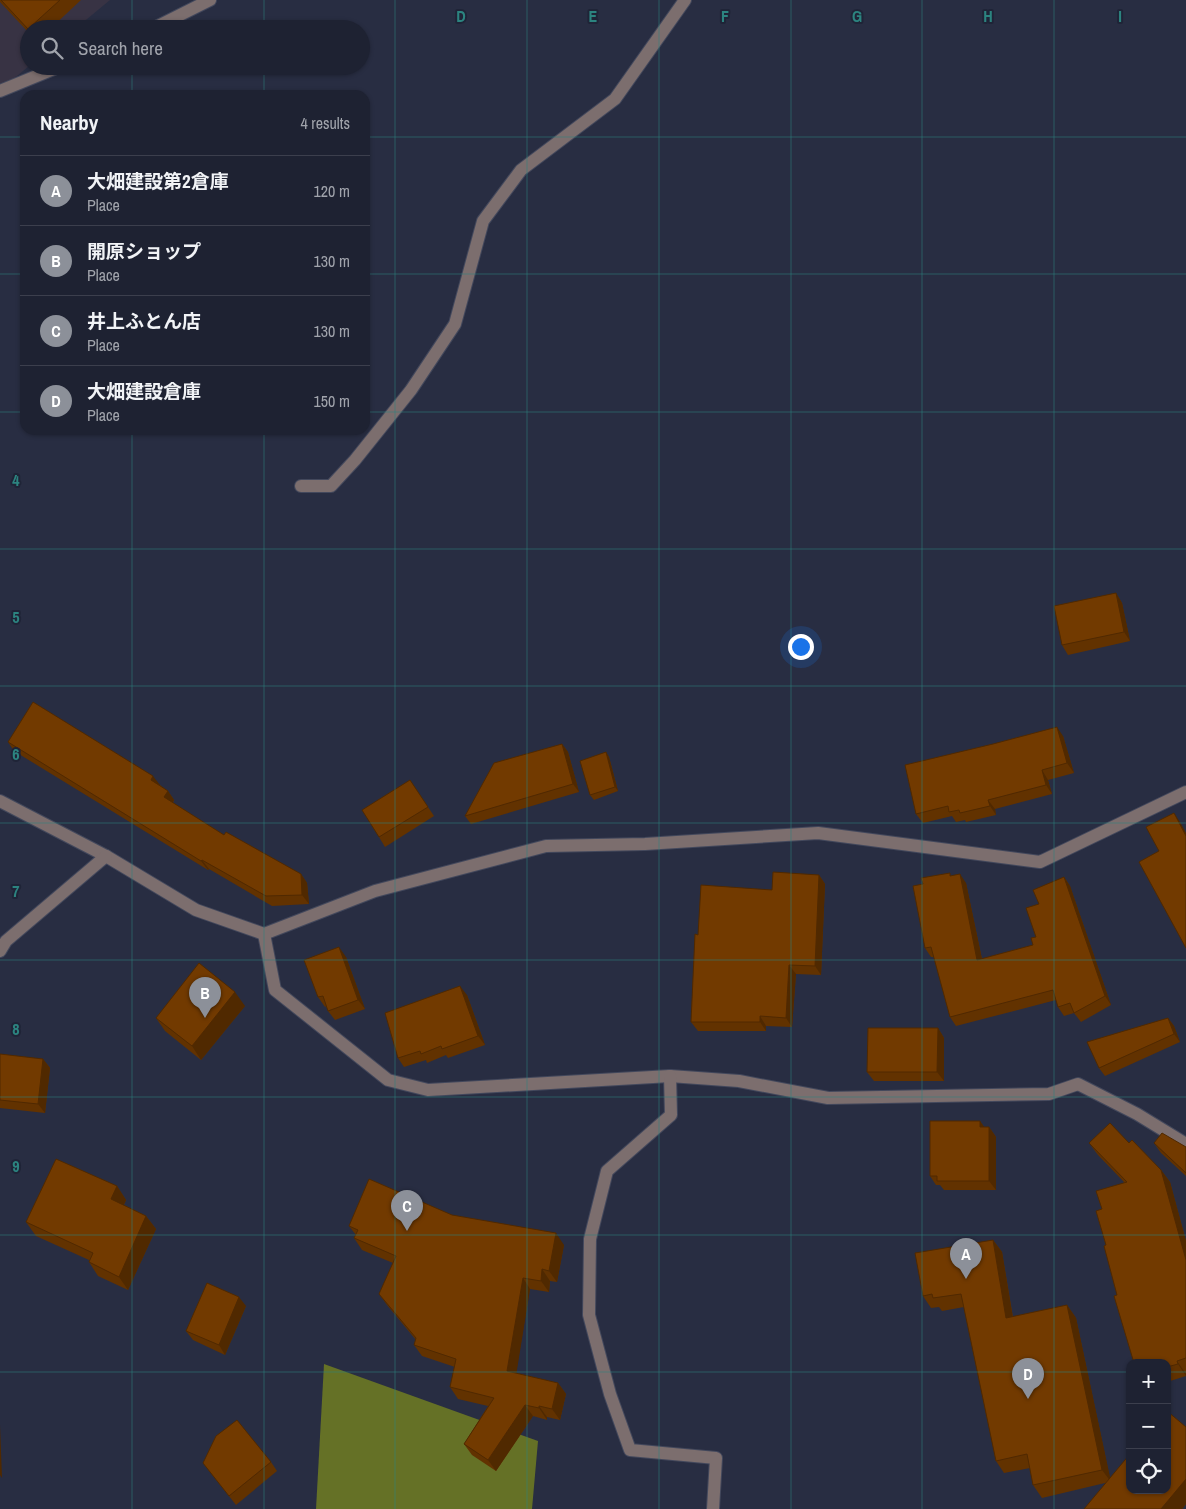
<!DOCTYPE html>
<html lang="en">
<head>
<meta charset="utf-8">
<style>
	:root { --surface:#1e2232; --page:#262a3a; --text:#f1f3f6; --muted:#a1a4ac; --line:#3c3f4d; --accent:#8c9099 }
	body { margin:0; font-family:"Archivo Narrow","Noto Sans JP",sans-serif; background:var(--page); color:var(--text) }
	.controls { position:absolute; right:15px; bottom:15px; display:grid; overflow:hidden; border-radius:10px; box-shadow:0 1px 4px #0004 }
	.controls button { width:45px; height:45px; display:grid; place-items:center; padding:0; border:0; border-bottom:1px solid var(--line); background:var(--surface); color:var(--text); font:25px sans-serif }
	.you { position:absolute; left:800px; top:646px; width:18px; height:18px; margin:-12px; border:4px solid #fff; border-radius:50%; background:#1a73e8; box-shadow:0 0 0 8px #1a73e833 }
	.badge { display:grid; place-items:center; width:32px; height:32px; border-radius:50%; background:var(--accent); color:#fff; font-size:16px; font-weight:700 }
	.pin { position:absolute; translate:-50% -41px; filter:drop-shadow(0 1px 2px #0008) }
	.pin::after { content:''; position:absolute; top:26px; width:18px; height:15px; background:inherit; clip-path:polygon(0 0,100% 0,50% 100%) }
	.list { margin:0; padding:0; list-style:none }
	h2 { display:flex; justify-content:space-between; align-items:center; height:65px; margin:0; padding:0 20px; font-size:21px }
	h2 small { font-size:16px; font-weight:400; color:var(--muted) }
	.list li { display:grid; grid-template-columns:32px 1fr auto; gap:15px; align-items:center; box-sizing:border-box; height:70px; padding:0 20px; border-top:1px solid var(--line) }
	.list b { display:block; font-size:19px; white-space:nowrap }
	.list p { margin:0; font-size:16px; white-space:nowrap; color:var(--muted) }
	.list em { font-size:16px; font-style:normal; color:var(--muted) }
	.icon { flex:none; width:28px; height:28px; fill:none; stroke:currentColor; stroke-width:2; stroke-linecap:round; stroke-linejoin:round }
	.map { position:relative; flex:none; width:1186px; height:1509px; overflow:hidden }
	.search { position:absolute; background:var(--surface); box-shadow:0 1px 4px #0004; left:20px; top:20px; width:350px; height:55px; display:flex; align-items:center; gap:12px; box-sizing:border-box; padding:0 18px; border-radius:28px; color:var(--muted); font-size:19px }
	.panel { position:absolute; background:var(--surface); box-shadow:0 1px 4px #0004; left:20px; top:90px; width:350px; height:345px; border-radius:15px }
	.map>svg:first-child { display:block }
	.education { fill:#383344 }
	.forest { fill:#657126 }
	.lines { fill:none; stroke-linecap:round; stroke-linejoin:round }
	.minor-casing { stroke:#43485c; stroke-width:14 }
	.minor { stroke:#7c6e6e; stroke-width:12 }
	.wall { fill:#623200 }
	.shaded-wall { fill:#502900 }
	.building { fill:#723a00; stroke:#502900 }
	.grid { fill:none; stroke:#2c8480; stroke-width:1; stroke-opacity:0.55 }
	.grid-label { font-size:16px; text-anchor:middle; font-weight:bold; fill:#2c8480; stroke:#1f2437; stroke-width:4; stroke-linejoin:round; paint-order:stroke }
</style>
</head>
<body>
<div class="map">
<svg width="1186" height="1509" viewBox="0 0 1186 1509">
	<rect width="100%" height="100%" fill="#282d42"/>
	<path class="education" d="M0 0H110L75 29H29V66L0 90Z"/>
	<path class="forest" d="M324 1364 538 1441 532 1509H316Z"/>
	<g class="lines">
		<defs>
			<g id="minor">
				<path d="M152 29 210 0"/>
				<path d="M0 91 61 66"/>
				<path d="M301 486H331L355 460 411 390 455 324 483 221 521 170 615 99 685 0"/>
				<path d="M0 801 106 856 196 910 264 934 375 891 546 846 645 844 818 833 1040 862 1186 792"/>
				<path d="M264 934 275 990 388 1080 428 1090 670 1076 739 1081 828 1098 1049 1094 1078 1084 1137 1114 1186 1144"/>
				<path d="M0 951 6 941 106 856"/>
				<path d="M670 1076 671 1115 607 1171 590 1239 589 1315 610 1394 630 1450 716 1458 713 1509"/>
			</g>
		</defs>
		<use href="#minor" class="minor-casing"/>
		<use href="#minor" class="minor"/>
	</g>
	<g class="wall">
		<path d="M0 0H81L50 29H29V33L0 2Z"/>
		<path d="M1116 593 1122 603 1130 641 1068 655 1062 645Z"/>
		<path d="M1063 736 1074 773 1048 780 1052 794 995 809 996 815 966 822 965 820 956 822 952 816 923 823 916 814Z"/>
		<path d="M8 742 160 785 168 791 174 800 173 803 224 835 301 874 307 883 309 904 272 906 209 869 208 870 14 751Z"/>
		<path d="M562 744 568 752 579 792 471 824 465 816Z"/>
		<path d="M606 752 609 757 618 791 594 800 590 795Z"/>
		<path d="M410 780 434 816 385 847 379 837Z"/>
		<path d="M819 875 825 884 821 975 796 974 792 1027 766 1026V1031H698L691 1022 698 935 772 890Z"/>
		<path d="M952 876 966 883 982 959 1033 945 1036 937 1039 904 1064 877 1070 886 1111 1005 1081 1022 1074 1013 1064 1016 1058 1007 1056 1000 956 1026 950 1017 934 957H931L925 948Z"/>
		<path d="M346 957 365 1009 335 1020 328 1011 326 1006 325 1007 318 997Z"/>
		<path d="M467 995 485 1045 448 1058 446 1055 427 1063 426 1060 404 1067 398 1058Z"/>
		<path d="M245 1006 201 1060 165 1031 156 1018Z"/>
		<path d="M1168 1018 1174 1026 1180 1042 1105 1076 1099 1068Z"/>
		<path d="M938 1028 944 1038V1081H874L867 1072Z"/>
		<path d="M0 1054 43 1059 50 1068 45 1113 0 1108Z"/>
		<path d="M980 1121 984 1127H989L996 1137V1190H944L940 1185H936L930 1176Z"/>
		<path d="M1089 1143H1129L1161 1170 1170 1182 1186 1241V1376L1167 1382V1363H1134L1117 1295 1106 1245 1102 1209 1124 1182 1098 1155Z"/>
		<path d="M1154 1143 1186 1147V1176L1161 1153Z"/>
		<path d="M117 1186 126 1200 124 1205 146 1216 156 1229 128 1290 98 1276 89 1262V1260L36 1236 26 1222Z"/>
		<path d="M452 1215 564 1245 557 1282 550 1281 549 1292 530 1289 516 1373 558 1383 566 1394 560 1420 547 1417V1420L533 1416 496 1471 472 1455 464 1444 488 1406 458 1399 450 1387 455 1367 422 1356 414 1345 416 1340 387 1305 379 1294 393 1263 362 1250 354 1238 356 1235 349 1226Z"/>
		<path d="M993 1240 1002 1252 1013 1317 1067 1305 1076 1318 1110 1478 1186 1427V1504L1182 1509 1105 1483 1042 1498 1033 1485 1030 1468 1004 1473 996 1461 964 1307 942 1311 939 1307 931 1308 923 1296Z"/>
		<path d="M246 1306 225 1355 193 1340 186 1331Z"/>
		<path d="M271 1462 277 1471 236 1505 203 1463Z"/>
	</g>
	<g class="shaded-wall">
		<path d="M1116 593 1122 603 1130 641 1124 632Z"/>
		<path d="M1057 727 1063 736 1074 773 1067 763Z"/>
		<path d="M562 744 568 752 579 792 573 784Z"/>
		<path d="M606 752 609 757 618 791 615 787Z"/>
		<path d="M1042 770 1048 780 1052 794 1046 785Z"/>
		<path d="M153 776 160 785 157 789 151 780Z"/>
		<path d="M168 791 174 800 170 806 164 797Z"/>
		<path d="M988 800 995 809 996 815 990 806Z"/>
		<path d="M1174 813 1180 822 1186 833V837Z"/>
		<path d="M202 860 209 869 208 870 201 861Z"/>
		<path d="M301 874 307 883 309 904 302 895Z"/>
		<path d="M960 874 966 883 984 969 977 960Z"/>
		<path d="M819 875 825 884 821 975 815 966Z"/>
		<path d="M1064 877 1070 886 1111 1005 1105 996Z"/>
		<path d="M339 947 346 957 365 1009 358 1000Z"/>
		<path d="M789 965 796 974 792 1027 786 1018Z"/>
		<path d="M460 986 467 995 485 1045 478 1036Z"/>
		<path d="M235 992 245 1006 201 1060 192 1046Z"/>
		<path d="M760 1016 766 1026V1031L760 1022Z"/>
		<path d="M1168 1018 1174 1026 1180 1042 1174 1034Z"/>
		<path d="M938 1028 944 1038V1081L937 1072Z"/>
		<path d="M43 1059 50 1068 45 1113 38 1104Z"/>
		<path d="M980 1121 987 1131 980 1127Z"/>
		<path d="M989 1127 996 1137V1190L989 1181Z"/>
		<path d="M1161 1170 1170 1182 1186 1241V1260Z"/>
		<path d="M117 1186 126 1200 120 1213 111 1199Z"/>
		<path d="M146 1216 156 1229 128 1290 119 1277Z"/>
		<path d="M556 1233 564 1245 557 1282 549 1271Z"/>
		<path d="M993 1240 1002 1252 1015 1331 1006 1318Z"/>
		<path d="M542 1269 550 1281 549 1292 541 1281Z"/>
		<path d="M523 1278 530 1289 515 1382 507 1371Z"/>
		<path d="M239 1297 246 1306 225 1355 219 1345Z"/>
		<path d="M1067 1305 1076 1318 1111 1482 1102 1470Z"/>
		<path d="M1177 1361 1186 1374V1376L1178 1364Z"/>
		<path d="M558 1383 566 1394 560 1420 552 1409Z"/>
		<path d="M525 1405 533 1416 496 1471 488 1460Z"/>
		<path d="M539 1406 547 1417V1420L539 1408Z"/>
		<path d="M0 1425 2 1478 0 1475Z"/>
		<path d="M1186 1479V1504L1182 1509H1161Z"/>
	</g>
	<g class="building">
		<path d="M1 0H60L28 29Z"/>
		<path d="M1116 593 1124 632 1062 645 1054 606Z"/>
		<path d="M33 702 153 776 151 780 168 791 164 797 224 835 226 832 301 874 302 895 266 896 202 860 201 861 8 742Z"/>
		<path d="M1057 727 1067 763 1042 770 1046 785 988 800 990 806 960 813 959 810 949 812 948 806 916 814 905 765 993 744Z"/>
		<path d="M562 744 573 784 465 816 494 763Z"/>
		<path d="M606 752 615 787 590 795 580 761Z"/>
		<path d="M410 780 428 807 379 837 362 810Z"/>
		<path d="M1174 813 1186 836V948L1139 862 1159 851 1146 827Z"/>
		<path d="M773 872 819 875 815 966 789 965 786 1018 760 1016V1022H691L695 934 698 935 701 885 772 890Z"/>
		<path d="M950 873V876L960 874 977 960 1033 945 1031 938 1036 937 1026 908 1039 904 1033 890 1064 877 1105 996 1074 1013 1070 1003 1058 1007 1053 990 950 1017 931 947 925 948 913 886 923 884 921 878Z"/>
		<path d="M339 947 358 1000 328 1011 323 996 318 997 304 960Z"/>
		<path d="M199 963 235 992 192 1046 156 1018Z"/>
		<path d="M460 986 478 1036 442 1049 441 1046 421 1054 420 1051 398 1058 385 1013Z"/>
		<path d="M1168 1018 1174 1034 1099 1068 1087 1042Z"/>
		<path d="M868 1028H938L937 1072H867Z"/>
		<path d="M0 1054 43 1059 38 1104 0 1100Z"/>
		<path d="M930 1121H980V1127H989V1181H937V1176H930Z"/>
		<path d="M1110 1123 1129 1143 1132 1140 1161 1170 1186 1260V1358L1177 1361 1178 1364 1167 1367V1363H1140V1362L1134 1363 1114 1296 1117 1295 1104 1246 1106 1245 1096 1211 1102 1209 1096 1191 1127 1182 1089 1143Z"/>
		<path d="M1162 1133 1186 1147V1173L1154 1143Z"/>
		<path d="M56 1159 117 1186 111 1199 146 1216 119 1277 89 1262 93 1253 26 1222Z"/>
		<path d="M369 1179 452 1215 556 1233 549 1271 542 1269 541 1281 523 1278 507 1371 558 1383 552 1409 539 1406V1408L525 1405 488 1460 464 1444 494 1398 450 1387 456 1359 414 1345 416 1338 379 1294 396 1256 354 1238 358 1230 349 1226Z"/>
		<path d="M993 1240 1006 1318 1067 1305 1102 1470 1033 1485 1027 1454 996 1461 961 1294 933 1298 932 1294 923 1296 915 1253Z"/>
		<path d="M207 1283 239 1297 219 1345 186 1331Z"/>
		<path d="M1167 1411 1186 1427V1479L1161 1509H1084L1130 1454V1490H1167Z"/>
		<path d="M237 1420 271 1462 229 1496 203 1463 216 1436Z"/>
	</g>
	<path class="grid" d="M132 0V29M264 0V29M395 0V1509M527 0V1509M659 0V1509M791 0V1509M922 0V1509M1054 0V1509M132 66V95M264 66V95M0 137H25M365 137H1186M0 274H25M365 274H1186M0 412H25M365 412H1186M132 430V1509M264 430V1509M0 549H1186M0 686H1186M0 823H1186M0 960H1186M0 1097H1186M0 1235H1186M0 1372H1130M1167 1372H1186"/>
	<g class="grid-label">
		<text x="461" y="22">D</text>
		<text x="593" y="22">E</text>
		<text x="725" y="22">F</text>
		<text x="857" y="22">G</text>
		<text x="988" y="22">H</text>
		<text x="1120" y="22">I</text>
		<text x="16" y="486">4</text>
		<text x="16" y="623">5</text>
		<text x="16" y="760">6</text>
		<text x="16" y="897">7</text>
		<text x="16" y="1035">8</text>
		<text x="16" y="1172">9</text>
	</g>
</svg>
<div class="controls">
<button>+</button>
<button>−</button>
<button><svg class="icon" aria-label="locate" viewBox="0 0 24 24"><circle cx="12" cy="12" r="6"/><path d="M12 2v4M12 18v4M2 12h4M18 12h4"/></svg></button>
</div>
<div class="you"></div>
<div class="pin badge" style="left:966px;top:1279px">A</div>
<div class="pin badge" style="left:205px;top:1018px">B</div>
<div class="pin badge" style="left:407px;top:1231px">C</div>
<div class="pin badge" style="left:1028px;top:1399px">D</div>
<div class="search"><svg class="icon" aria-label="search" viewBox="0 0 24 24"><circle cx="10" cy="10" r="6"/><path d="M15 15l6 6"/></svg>Search here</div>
<section class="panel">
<h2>Nearby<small>4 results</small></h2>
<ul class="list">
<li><span class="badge">A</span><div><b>大畑建設第2倉庫</b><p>Place</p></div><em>120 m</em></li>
<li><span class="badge">B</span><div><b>開原ショップ</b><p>Place</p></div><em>130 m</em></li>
<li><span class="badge">C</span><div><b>井上ふとん店</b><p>Place</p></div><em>130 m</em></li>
<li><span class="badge">D</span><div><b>大畑建設倉庫</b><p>Place</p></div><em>150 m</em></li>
</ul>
</section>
</div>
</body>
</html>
